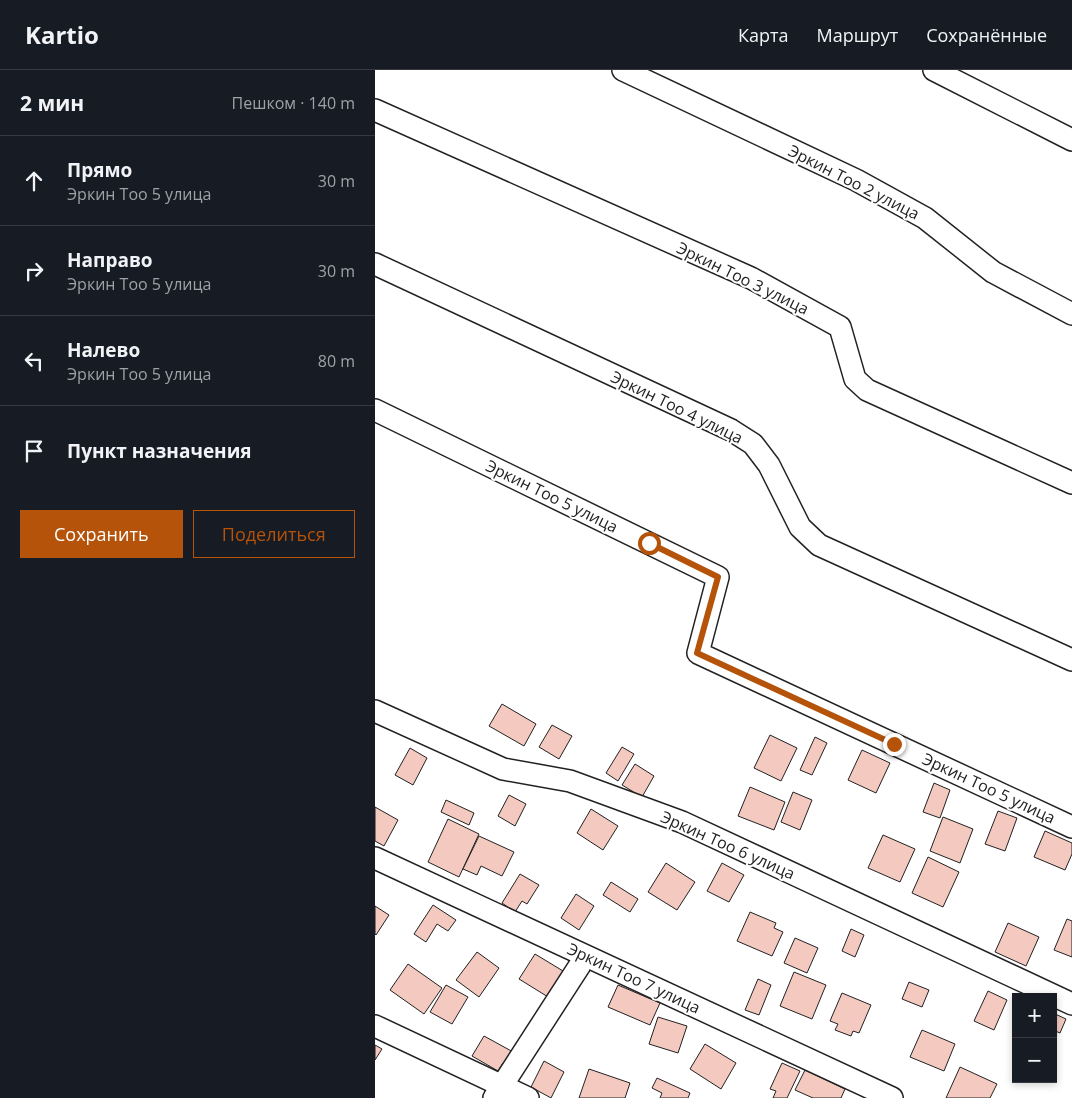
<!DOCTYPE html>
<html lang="ru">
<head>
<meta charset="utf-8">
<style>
	:root { --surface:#171b24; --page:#20242c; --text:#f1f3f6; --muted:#9ea1a6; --line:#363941; --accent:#b45309 }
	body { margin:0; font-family:"Open Sans",sans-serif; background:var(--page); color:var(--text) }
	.controls { position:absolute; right:15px; bottom:15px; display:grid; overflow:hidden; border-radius:0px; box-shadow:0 2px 8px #0003 }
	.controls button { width:45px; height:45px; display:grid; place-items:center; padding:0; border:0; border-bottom:1px solid var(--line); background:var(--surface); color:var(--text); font:25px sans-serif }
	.stop { position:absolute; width:15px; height:15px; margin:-11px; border:4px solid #b45309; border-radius:50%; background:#fff }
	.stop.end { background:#b45309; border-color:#fff; box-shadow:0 1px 5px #0008 }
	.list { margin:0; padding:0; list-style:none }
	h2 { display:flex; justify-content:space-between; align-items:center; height:65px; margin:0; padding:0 20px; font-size:21px }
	h2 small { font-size:16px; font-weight:400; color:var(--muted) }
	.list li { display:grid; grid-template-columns:32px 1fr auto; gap:15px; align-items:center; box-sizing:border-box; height:90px; padding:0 20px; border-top:1px solid var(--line) }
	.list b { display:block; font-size:19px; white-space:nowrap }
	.list p { margin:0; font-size:16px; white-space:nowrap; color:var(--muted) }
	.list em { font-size:16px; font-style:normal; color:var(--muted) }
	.actions { display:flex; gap:10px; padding:15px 20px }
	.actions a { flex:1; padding:11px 0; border:1px solid var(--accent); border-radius:0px; text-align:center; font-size:18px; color:var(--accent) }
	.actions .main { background:var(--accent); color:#fff }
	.icon { flex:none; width:28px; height:28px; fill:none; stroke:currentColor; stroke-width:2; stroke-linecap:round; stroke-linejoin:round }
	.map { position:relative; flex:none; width:697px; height:1028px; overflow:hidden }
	header { display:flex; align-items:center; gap:30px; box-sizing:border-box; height:70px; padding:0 25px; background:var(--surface); border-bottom:1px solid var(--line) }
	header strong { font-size:24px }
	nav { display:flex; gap:28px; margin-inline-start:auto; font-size:18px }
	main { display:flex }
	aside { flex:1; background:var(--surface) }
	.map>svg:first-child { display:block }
	.building { fill:#f3c9c0; stroke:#222 }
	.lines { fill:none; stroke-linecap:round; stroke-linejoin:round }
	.minor-casing { stroke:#222; stroke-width:24 }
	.minor { stroke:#fff; stroke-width:21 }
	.route { stroke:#b45309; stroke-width:6 }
	.labels { text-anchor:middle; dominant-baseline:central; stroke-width:4; stroke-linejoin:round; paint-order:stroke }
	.street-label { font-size:16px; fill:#222; stroke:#fff }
</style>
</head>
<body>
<header>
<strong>Kartio</strong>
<nav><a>Карта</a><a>Маршрут</a><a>Сохранённые</a></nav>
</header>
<main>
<aside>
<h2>2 мин<small>Пешком · 140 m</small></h2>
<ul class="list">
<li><svg class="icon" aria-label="ahead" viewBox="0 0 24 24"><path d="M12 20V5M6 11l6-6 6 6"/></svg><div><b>Прямо</b><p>Эркин Тоо 5 улица</p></div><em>30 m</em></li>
<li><svg class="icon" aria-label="right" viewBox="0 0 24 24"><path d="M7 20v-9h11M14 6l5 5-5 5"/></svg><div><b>Направо</b><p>Эркин Тоо 5 улица</p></div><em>30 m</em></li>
<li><svg class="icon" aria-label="left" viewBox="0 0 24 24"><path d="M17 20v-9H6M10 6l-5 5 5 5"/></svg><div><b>Налево</b><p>Эркин Тоо 5 улица</p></div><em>80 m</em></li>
<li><svg class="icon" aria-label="arrive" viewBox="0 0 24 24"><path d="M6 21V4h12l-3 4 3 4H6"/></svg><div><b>Пункт назначения</b></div></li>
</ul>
<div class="actions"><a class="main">Сохранить</a><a>Поделиться</a></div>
</aside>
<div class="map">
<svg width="697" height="1028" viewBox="0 0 697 1028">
	<rect width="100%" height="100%" fill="#fff"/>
	<g class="building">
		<path d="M127 634 161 654 149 676 114 656Z"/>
		<path d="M177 655 197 666 184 689 164 677Z"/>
		<path d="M395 665 422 678 406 711 379 698Z"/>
		<path d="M440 667 452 673 437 705 425 700Z"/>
		<path d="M247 677 259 684 243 711 231 703Z"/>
		<path d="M35 678 52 688 38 715 20 705Z"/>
		<path d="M487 680 515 693 501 723 473 710Z"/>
		<path d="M260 694 279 706 267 727 247 715Z"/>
		<path d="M559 713 575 720 565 748 548 742Z"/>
		<path d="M375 717 410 732 399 760 363 746Z"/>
		<path d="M418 722 437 730 425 760 406 752Z"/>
		<path d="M134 725 151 734 140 756 123 746Z"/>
		<path d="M71 730 99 743 94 755 66 742Z"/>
		<path d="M0 737 23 750 9 776 0 771Z"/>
		<path d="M216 739 243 756 228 780 202 763Z"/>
		<path d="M623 741 642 748 630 781 610 774Z"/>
		<path d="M568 747 598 759 585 793 555 781Z"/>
		<path d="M73 749 104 764 84 807 53 792Z"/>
		<path d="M670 761 697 773V784L690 800 659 787Z"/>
		<path d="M508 765 540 779 525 812 493 798Z"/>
		<path d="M104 766 139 782 127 806 106 796 102 805 88 799Z"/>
		<path d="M553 787 584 802 568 837 537 823Z"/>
		<path d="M291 793 320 812 302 840 273 822Z"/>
		<path d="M347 793 369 805 354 832 332 821Z"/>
		<path d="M145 804 164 815 152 834 147 831 140 842 127 833Z"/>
		<path d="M236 812 263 829 255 842 228 825Z"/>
		<path d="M201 824 219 836 204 860 186 848Z"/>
		<path d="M58 835 81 850 73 861 62 854 51 872 39 864Z"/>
		<path d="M0 836 14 845 1 865 0 864Z"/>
		<path d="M375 842 401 853 399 858 408 862 397 886 362 871Z"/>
		<path d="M692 849 697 851V887L679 880Z"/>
		<path d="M633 853 664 867 651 896 620 882Z"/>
		<path d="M476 859 489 865 480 887 467 881Z"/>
		<path d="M420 868 443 878 432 903 409 893Z"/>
		<path d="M102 882 124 898 104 927 81 910Z"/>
		<path d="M160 884 193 904 178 930 144 909Z"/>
		<path d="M33 894 67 918 49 944 15 920Z"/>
		<path d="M419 902 451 915 437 949 405 936Z"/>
		<path d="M383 909 396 915 384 945 370 940Z"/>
		<path d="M534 912 554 920 547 937 527 929Z"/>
		<path d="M71 915 93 927 77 954 55 942Z"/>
		<path d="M243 915 285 933 275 955 233 937Z"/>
		<path d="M613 921 632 930 619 960 599 951Z"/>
		<path d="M467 923 496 935 484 963 478 961 476 966 460 960 463 954 455 951Z"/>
		<path d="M678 943 691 949 685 963 678 960Z"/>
		<path d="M283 947 312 956 303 983 274 974Z"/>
		<path d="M547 960 580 974 569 1001 535 987Z"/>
		<path d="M109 966 140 983 133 995 128 993 123 1001 97 986Z"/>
		<path d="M330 974 361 993 346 1019 315 999Z"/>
		<path d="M0 975 7 979 0 990Z"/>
		<path d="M169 991 189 1002 176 1028 156 1017Z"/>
		<path d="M407 993 425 1001 412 1028H398L401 1021 395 1019Z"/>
		<path d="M585 997 622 1014 615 1028H571Z"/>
		<path d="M214 999 255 1013 250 1028H204Z"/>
		<path d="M430 1000 470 1019 466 1028H438L420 1020Z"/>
		<path d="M282 1008 315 1023 313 1028H285L287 1023 277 1018Z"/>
	</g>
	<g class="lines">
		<defs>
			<g id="minor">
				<path d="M248 0 481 110 550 148 618 202 697 244"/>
				<path d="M559 0 697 70"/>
				<path d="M0 40 376 208 465 257 480 309 492 320 697 413"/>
				<path d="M0 194 356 360 378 374 394 395 425 457 444 475 697 590"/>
				<path d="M0 340 343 507 323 583 697 757"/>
				<path d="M0 641 128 699 195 711 307 752 697 934"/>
				<path d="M0 788 517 1028"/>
				<path d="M0 956 153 1028"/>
				<path d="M119 1028 205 895"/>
			</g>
		</defs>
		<use href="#minor" class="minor-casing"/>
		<use href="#minor" class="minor"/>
	</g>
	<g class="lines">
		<path class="route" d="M274 473 343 507 322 583 519 674"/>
	</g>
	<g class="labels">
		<g class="street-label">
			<text transform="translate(479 112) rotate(27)">Эркин Тоо 2 улица</text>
			<text transform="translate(368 208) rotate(26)">Эркин Тоо 3 улица</text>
			<text transform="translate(302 337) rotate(26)">Эркин Тоо 4 улица</text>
			<text transform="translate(177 426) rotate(26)">Эркин Тоо 5 улица</text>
			<text transform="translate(614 718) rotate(25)">Эркин Тоо 5 улица</text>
			<text transform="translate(353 775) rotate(24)">Эркин Тоо 6 улица</text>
			<text transform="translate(259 908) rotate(25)">Эркин Тоо 7 улица</text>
		</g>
	</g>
</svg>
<div class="controls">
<button>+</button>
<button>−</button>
</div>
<div class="stop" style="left:274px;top:473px"></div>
<div class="stop end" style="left:519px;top:674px"></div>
</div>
</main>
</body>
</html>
